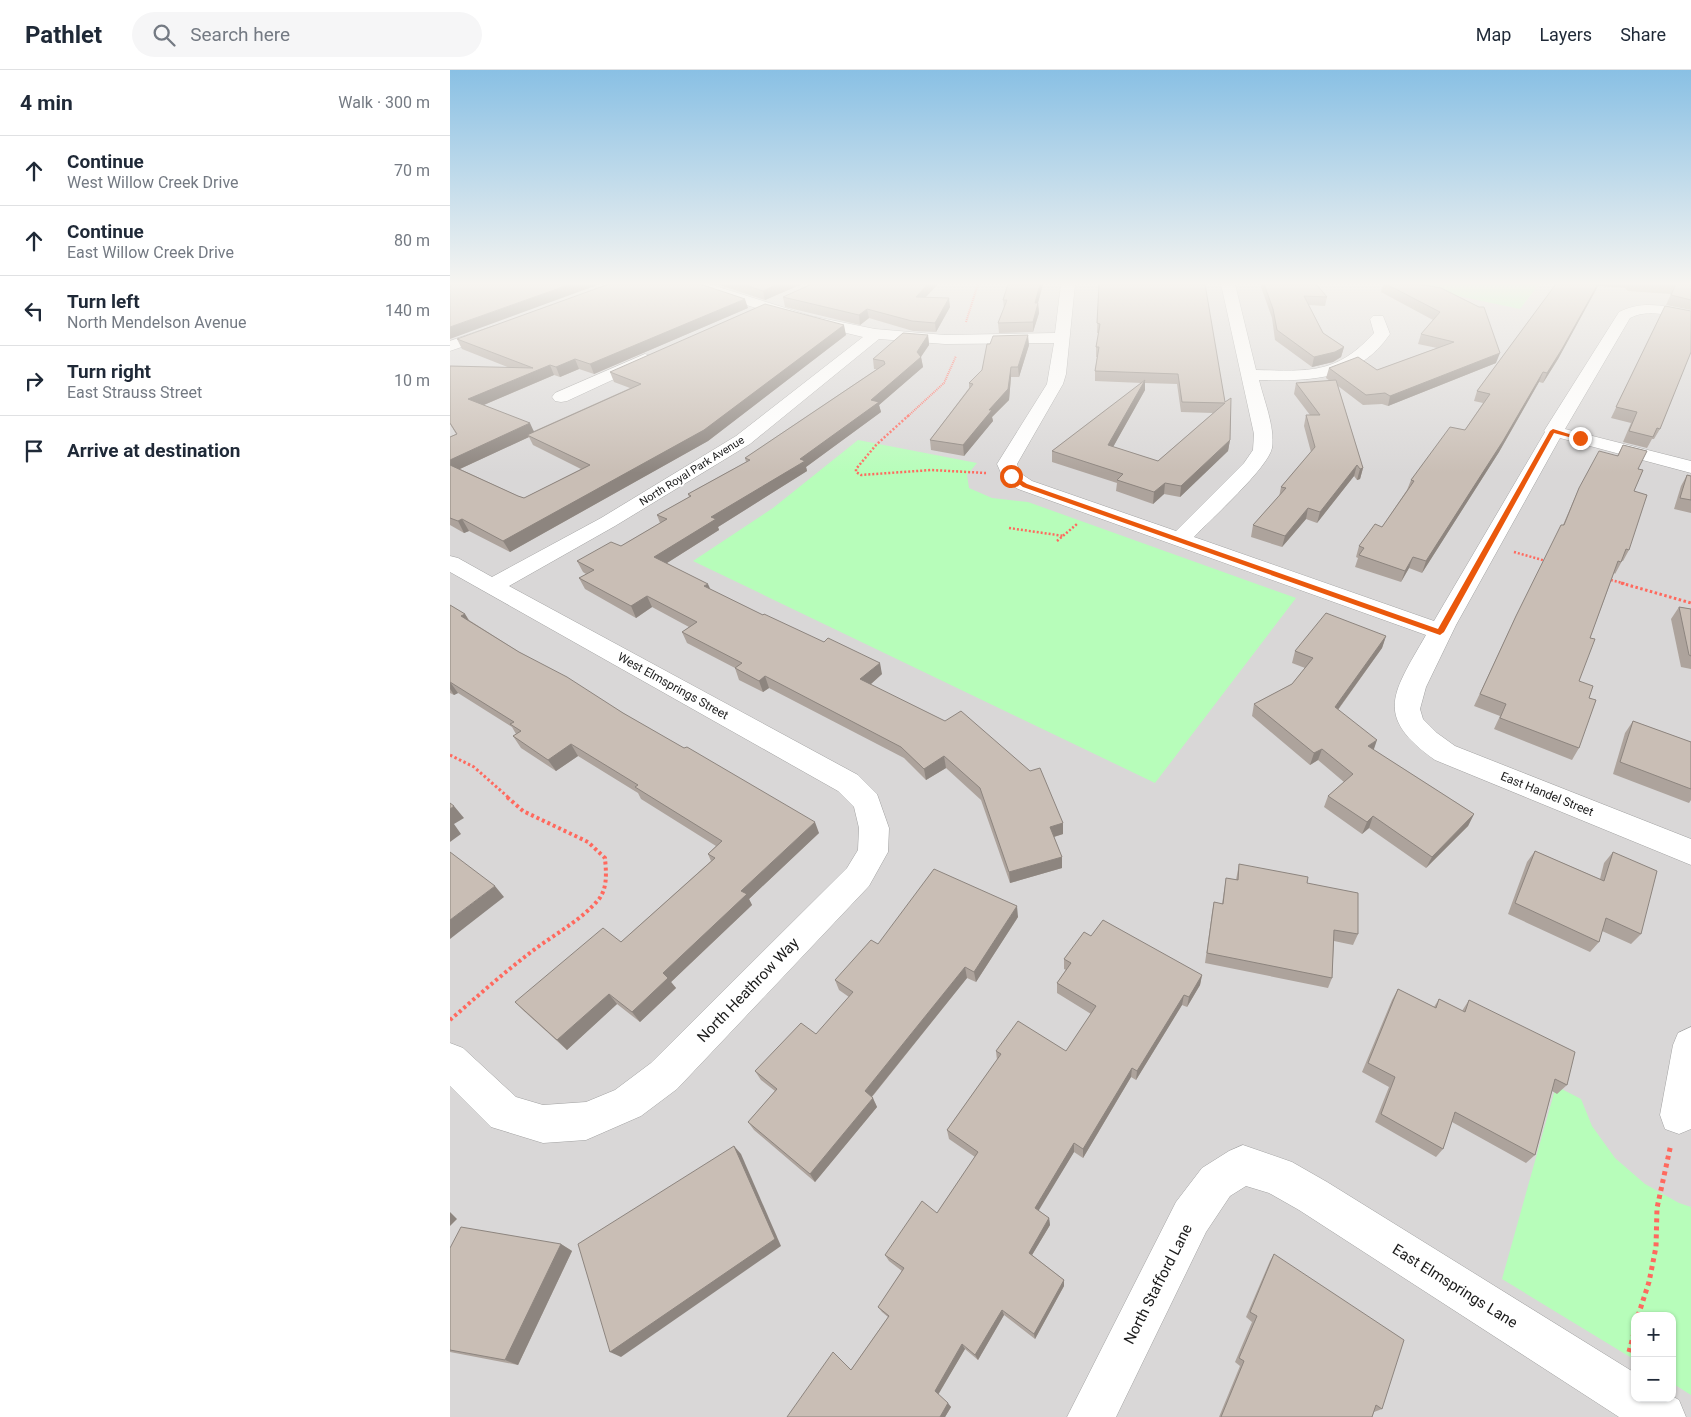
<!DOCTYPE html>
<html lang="en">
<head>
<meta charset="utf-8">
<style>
	:root { --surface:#fff; --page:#f6f6f7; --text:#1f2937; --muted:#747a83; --line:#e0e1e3 }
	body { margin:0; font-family:Roboto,sans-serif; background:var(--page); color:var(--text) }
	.controls { position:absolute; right:15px; bottom:15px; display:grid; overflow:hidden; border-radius:10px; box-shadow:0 1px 4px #0004 }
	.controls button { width:45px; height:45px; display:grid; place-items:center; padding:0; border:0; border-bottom:1px solid var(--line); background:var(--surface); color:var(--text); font:25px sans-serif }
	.stop { position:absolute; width:15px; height:15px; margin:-11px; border:4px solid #ea580c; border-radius:50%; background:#fff }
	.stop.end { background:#ea580c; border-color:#fff; box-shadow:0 1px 5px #0008 }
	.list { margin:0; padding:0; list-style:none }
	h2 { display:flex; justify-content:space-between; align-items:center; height:65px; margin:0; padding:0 20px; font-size:21px }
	h2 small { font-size:16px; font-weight:400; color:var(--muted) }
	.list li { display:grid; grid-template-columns:32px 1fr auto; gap:15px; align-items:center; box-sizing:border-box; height:70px; padding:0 20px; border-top:1px solid var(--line) }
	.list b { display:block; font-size:19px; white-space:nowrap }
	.list p { margin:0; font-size:16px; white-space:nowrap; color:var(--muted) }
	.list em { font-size:16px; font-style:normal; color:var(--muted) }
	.icon { flex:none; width:28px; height:28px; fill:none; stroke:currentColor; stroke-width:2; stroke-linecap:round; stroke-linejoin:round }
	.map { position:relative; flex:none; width:1241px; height:1347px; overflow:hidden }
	header { display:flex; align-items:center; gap:30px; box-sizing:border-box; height:70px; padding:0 25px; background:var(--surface); border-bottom:1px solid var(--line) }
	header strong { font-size:24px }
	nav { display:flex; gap:28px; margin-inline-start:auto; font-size:18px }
	.search { width:350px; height:45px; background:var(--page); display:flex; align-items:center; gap:12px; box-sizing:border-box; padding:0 18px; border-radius:28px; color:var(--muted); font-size:19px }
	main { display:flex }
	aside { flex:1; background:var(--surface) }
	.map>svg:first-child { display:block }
	.residential { fill:#d9d7d7; fill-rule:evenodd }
	.park { fill:#b7fdba }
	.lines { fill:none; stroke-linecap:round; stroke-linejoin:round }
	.minor-casing { stroke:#a2a2a2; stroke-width:1 }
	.path-far4 { stroke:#ff695e; stroke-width:2; stroke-dasharray:1 1; stroke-linecap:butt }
	.path-far3 { stroke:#ff695e; stroke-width:2.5; stroke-dasharray:2 2; stroke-linecap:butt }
	.path-far2 { stroke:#ff695e; stroke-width:3; stroke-dasharray:2.5 2.5; stroke-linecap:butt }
	.path-far1 { stroke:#ff695e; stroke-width:4; stroke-dasharray:3 3; stroke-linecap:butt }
	.path { stroke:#ff695e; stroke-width:5; stroke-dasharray:4 4; stroke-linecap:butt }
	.minor { fill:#fff; fill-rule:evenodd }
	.wall { fill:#ada39c; fill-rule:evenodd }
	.shaded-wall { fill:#8d857f }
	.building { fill:#c9beb5; stroke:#8d857f }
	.route { fill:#ea580c }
	.labels { text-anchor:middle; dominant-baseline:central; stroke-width:4; stroke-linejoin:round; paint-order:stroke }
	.far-street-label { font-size:11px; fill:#1b1b1b; stroke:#fff }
	.street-label { font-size:12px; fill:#1b1b1b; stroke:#fff }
	.near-street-label { font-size:15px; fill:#1b1b1b; stroke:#fff }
</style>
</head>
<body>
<header>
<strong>Pathlet</strong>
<div class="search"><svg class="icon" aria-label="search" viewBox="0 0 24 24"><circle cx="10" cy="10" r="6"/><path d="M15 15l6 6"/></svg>Search here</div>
<nav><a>Map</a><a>Layers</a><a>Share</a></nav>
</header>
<main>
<aside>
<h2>4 min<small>Walk · 300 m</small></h2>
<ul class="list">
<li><svg class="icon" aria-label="ahead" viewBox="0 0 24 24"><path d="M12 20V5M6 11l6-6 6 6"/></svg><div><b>Continue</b><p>West Willow Creek Drive</p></div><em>70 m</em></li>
<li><svg class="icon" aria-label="ahead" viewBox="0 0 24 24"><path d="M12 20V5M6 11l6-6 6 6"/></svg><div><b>Continue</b><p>East Willow Creek Drive</p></div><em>80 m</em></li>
<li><svg class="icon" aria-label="left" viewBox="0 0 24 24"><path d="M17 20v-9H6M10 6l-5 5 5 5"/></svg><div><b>Turn left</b><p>North Mendelson Avenue</p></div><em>140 m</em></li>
<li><svg class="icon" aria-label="right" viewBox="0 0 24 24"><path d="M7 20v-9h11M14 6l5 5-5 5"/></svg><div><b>Turn right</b><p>East Strauss Street</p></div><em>10 m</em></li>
<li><svg class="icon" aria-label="arrive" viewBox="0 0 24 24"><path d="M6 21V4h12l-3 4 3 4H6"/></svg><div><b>Arrive at destination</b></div></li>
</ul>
</aside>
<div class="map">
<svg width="1241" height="1347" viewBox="0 0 1241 1347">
	<rect width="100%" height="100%" fill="#ede8df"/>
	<path class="residential" d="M0 214H1241V1347H0ZM1185 1246H1222V1328H1185Z"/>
	<g class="park">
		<path d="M951 214H1089L1070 239Z"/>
		<path d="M408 370 527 393 517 405 519 418 542 428 578 432 846 528 705 713 243 491 323 438Z"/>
		<path d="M1106 1016 1131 1029 1142 1056 1165 1088 1195 1114 1229 1133 1241 1137V1325L1222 1313V1246H1185V1290L1052 1209Z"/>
	</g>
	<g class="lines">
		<defs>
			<g id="minor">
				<path d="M237 214H259L361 246 425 259 495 265 605 263 611 214H625L616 304 613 314 567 394 570 403 582 411 726 461 794 393 803 380 804 364 771 214H785L806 300C859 301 886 305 924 263L920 249 923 246H933L940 264C908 311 860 311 809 310 814 331 825 356 822 378 818 398 760 450 744 467L984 551 1095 362 1094 361 1169 242C1193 230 1216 236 1241 242V250C1221 246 1199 238 1180 248L1115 359 1241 391V403L1110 368 1006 555 976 617 970 639 973 649 987 663 1005 676 1241 769V795L985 690C923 646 943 623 976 565L568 419 554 410 547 394 597 314 604 273 495 274 429 269 300 374 165 456 59 516 408 705 427 724 439 758 438 782 419 816 227 1019 191 1046 136 1070 93 1073 41 1057 0 1016V973L13 978 66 1027 93 1035 136 1032 165 1020 201 993 397 798 408 780 409 758 404 737 388 721 0 502V486L8 488 42 507 151 448 286 366 413 267 351 252 239 217Z"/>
				<path d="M44 256 49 258 52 261 49 264 0 281V271Z"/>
				<path d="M195 284 201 286 203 289 201 292 117 331 111 332 105 331 102 327 105 323Z"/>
				<path d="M1241 957V1059L1229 1064 1215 1059 1210 1045 1223 975 1228 963Z"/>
				<path d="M793 1075 842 1092 877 1112 1185 1303V1328H1222V1326L1229 1330 1236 1347H1169L849 1140 819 1123 796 1116 780 1126 756 1162 666 1347H617L726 1132 752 1098 779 1081Z"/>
			</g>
		</defs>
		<use href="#minor" class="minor-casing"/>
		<g class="path-far4">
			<path d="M516 252 528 214"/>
			<path d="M457 347 494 313 506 286"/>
		</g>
		<g class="path-far3">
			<path d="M459 345 426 375 406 399V402L411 405 481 400 536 403"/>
			<path d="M559 458 614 466"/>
			<path d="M607 471 627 454"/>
			<path d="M1064 482 1096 491"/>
			<path d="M1157 509 1176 514"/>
		</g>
		<g class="path-far2">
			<path d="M1171 513 1241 533"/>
			<path d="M0 685 24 697 59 728"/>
		</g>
		<path class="path-far1" d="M0 950C30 924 60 897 92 874 112 860 133 848 149 829 158 817 156 801 155 788L138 772 73 741 57 727"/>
		<g class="path">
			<path d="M1188 1246 1199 1212 1206 1177 1207 1138 1221 1074"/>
			<path d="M1179 1282 1185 1259"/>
		</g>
		<use href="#minor" class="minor"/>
	</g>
	<g class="wall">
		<path d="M266 214H352L315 230Z"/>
		<path d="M362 214H488L476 227 500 237 486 262 463 261 419 248 410 255 335 237 333 227Z"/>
		<path d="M558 214H593L588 233 589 243 583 262 549 263 548 253 554 238 553 230Z"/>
		<path d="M649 214H755L780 370 778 381 730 427 714 424 703 434 666 421 667 413 602 392V381L692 313 645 311V301L647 287H646V277L649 263H647ZM695 313 727 314 731 342 763 343 708 391 663 377 695 320Z"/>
		<path d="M810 214H866L877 227 875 236 859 235 873 263 894 277 891 287 883 292 862 297 825 270 822 248Z"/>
		<path d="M933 214H968L1046 293 938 336 932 334 913 335 888 316 913 398 910 409 907 410 904 406 867 453 856 449 832 477 801 467 803 455 829 427 831 417 861 382 854 356 856 345H860L844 324 846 313 880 311 876 308 879 298 927 300 987 278 968 274 971 264 983 250 931 222Z"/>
		<path d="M1106 214H1241V240L1216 235 1221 224 1178 221 1175 218 1148 216 1108 289 1093 313 1089 312 1049 382 972 503 959 498 951 512 905 497 908 488 906 487 909 476 932 457 957 420 961 410 1015 360 1033 333 1024 331 1027 321Z"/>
		<path d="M1215 236 1210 359 1204 369H1202L1197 378 1173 372 1181 353 1161 348Z"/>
		<path d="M298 238 144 304 129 299 110 307 104 305 34 335 84 361 180 318 164 312 160 302 396 265 258 371 60 482 19 461 14 463 0 455V367L6 364 0 354V296L60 298 12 279 7 269ZM79 367 83 375 131 399 74 428 68 426 10 399Z"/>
		<path d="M478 265 479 275 471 287 473 297 429 335 431 342 356 397 357 401 268 457 269 460 217 493 260 519 432 604 421 614 613 753V764L604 767 612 787V798L560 813 531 730 496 698 476 710 454 688 319 618 313 622 289 610 285 598 237 573 232 562 239 557 202 537 186 548 135 519 129 508 136 504 133 502 127 491 171 476 210 453 207 445 239 427 238 424 296 392 295 388 427 299H424L423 289Z"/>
		<path d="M579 275 569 307H561L559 330 542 347 543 351 514 386 481 380 480 370 519 318V313L532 300Z"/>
		<path d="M1173 375 1188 399 1184 421 1179 480 1173 491H1172L1165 504 1164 503 1140 568 1129 611 1139 628 1129 678 1122 690 1044 659 1050 646 1024 636 1066 546 1113 455 1129 418 1167 386Z"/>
		<path d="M1237 405 1241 406V443L1224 439 1231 416Z"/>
		<path d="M0 535 15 544 19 550 69 582 173 643 369 763 299 829 302 835 221 912 226 918 190 952 167 934 117 980 75 942 65 932 171 872 261 791 258 784 266 776 191 729 188 723 128 686 106 701 71 678 63 666 66 664 62 657 8 623 4 625 0 623Z"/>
		<path d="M1229 537 1241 539V599L1231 597 1221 549Z"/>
		<path d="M936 566 932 578 888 640 924 680 1024 744 1018 756 976 798 919 758 912 764 874 737 878 726 894 712 868 690 860 695 802 646 804 634 842 614 855 598 842 593 845 581Z"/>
		<path d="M1183 651 1241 672V730L1239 733 1163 704 1175 663Z"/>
		<path d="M1085 781 1150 809 1154 793 1163 782 1191 864 1181 874 1152 861 1149 872 1140 882 1058 844 1077 792Z"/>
		<path d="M789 794 857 813 908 864 903 875 884 871 882 908 878 918 755 893 762 843 764 832 772 834 776 808 786 810Z"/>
		<path d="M568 847 526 912 517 908 422 1027 427 1037 365 1112 304 1060 298 1052 325 1021 311 1010 305 1001 366 964 399 927 389 920 385 910 428 874Z"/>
		<path d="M641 866 752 905 750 915 737 937 732 935 686 1010 681 1007 633 1088 624 1082 588 1140 599 1148 600 1155 582 1185 614 1210V1216L585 1269 554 1245 528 1290 515 1279 488 1324 501 1337 495 1347H337L401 1300 438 1247 432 1242 428 1237 452 1201 439 1191 435 1185 487 1143 525 1087 499 1069 497 1060 547 990 546 981H616L641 944 607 923V913L616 900 614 899V889Z"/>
		<path d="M948 919 984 937 989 929 1012 941 1019 930 1117 1015 1107 1024 1102 1021 1085 1085 1076 1093 1002 1052 993 1079 986 1087 925 1052 939 1017 912 1002 942 930Z"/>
		<path d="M111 1174 122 1181 68 1295 0 1282V1178Z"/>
		<path d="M824 1184 932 1339 924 1342 922 1347H769L790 1296 785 1292 802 1252 796 1247 820 1191Z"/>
	</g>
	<g class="shaded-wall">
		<path d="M121 214H150L0 269V257Z"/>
		<path d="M328 214H352L315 230 313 221Z"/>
		<path d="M478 214H488L467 236 466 227Z"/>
		<path d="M590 214H593L586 240 588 233 589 243 583 262V252L585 233Z"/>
		<path d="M1148 214H1149L1148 216 1108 289 1093 313 1097 303Z"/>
		<path d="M499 228 500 237 486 262 485 253Z"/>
		<path d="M295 229 298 238 144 304 140 294Z"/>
		<path d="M417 239 419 248 410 255 409 245Z"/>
		<path d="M394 255 396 265 258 371 60 482 53 471Z"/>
		<path d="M478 265 479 275 470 288 471 287 473 297 429 335 431 342 356 397 357 401 268 457 269 460 209 498 204 487 261 447 350 389 421 330 467 282Z"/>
		<path d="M578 265 579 275 569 307 568 297Z"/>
		<path d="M894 277 891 287 883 292 862 297 864 287Z"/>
		<path d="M1050 283 1046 293 938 336 940 326Z"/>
		<path d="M125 289 129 299 110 307 106 297Z"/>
		<path d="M100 295 104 305 24 339 18 329Z"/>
		<path d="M561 297V307L559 330 542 347 543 351 514 386 513 375 539 340Z"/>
		<path d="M1093 302 1089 312 1049 382 972 503 976 491Z"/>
		<path d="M695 310V320L658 386V375Z"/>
		<path d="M80 353 85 364 77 365 79 367 1 403 0 401V390Z"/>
		<path d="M780 370 778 381 730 427 731 416Z"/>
		<path d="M907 395 904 406 867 453 870 442Z"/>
		<path d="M913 398 910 409 907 410 910 399Z"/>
		<path d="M715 413 714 424 703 434 704 422Z"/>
		<path d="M858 438 856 449 832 477 835 466Z"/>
		<path d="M12 449 19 461 14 463 8 451Z"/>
		<path d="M963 487 959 498 951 512 955 501Z"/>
		<path d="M258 514 263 525 254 516Z"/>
		<path d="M197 526 202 537 186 548 181 536Z"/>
		<path d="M15 544 22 556 11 546Z"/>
		<path d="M936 566 932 578 881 649 885 637Z"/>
		<path d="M430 593 432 604 413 621 410 609Z"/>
		<path d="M315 606 319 618 313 622 309 611Z"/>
		<path d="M0 612 8 623 4 625 0 619Z"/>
		<path d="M927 670 923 682 918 676Z"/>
		<path d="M121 674 128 686 106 701 98 690Z"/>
		<path d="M872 679 868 690 860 695 864 683Z"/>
		<path d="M494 686 496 698 476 710 474 699Z"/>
		<path d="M4 736 14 748 4 754 11 764 0 772V739Z"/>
		<path d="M1024 744 1018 756 976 798 982 787Z"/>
		<path d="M923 746 919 758 912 764 917 752Z"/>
		<path d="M365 752 369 763 299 829 302 835 221 912 226 918 190 952 182 942 213 903 291 821Z"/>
		<path d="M613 753V764L600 768V757Z"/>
		<path d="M612 787V798L560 813 559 802Z"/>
		<path d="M45 816 54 827 0 869V850Z"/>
		<path d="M567 836 568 847 526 912 524 902Z"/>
		<path d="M515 897 517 908 419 1030 415 1021Z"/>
		<path d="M752 905 750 915 737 937 739 927Z"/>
		<path d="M159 924 167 934 117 980 107 970Z"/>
		<path d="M734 925 732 935 686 1010 687 1001Z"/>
		<path d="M682 998 681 1007 633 1088V1079Z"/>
		<path d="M423 1028 427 1037 365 1112 360 1104Z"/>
		<path d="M624 1073V1082L586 1145 585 1138Z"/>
		<path d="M284 1076 291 1084 331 1176 171 1287 160 1282Z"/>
		<path d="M0 1142 7 1149 0 1156Z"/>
		<path d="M599 1148 600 1155 579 1190V1183Z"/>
		<path d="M111 1174 122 1181 68 1295 55 1290Z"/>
		<path d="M614 1210V1216L585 1269 584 1264Z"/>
		<path d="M552 1240 554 1245 528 1290 525 1285Z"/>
		<path d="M512 1274 515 1279 488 1325 485 1321Z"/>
		<path d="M498 1333 501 1337 495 1347H490Z"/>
	</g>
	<g class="building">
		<path d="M0 214H121L0 257Z"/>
		<path d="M159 214H250L295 229 140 294 125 289 106 297 100 295 18 329 80 353 0 390V367L7 364 0 353V296L83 298 7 269Z"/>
		<path d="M292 214H328L313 221Z"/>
		<path d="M362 214H478L466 227 499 228 485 253 462 251 417 239 409 245 333 227Z"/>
		<path d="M558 214H590L585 233H588L583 252 548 253 557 230H553Z"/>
		<path d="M649 214H755L775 332 781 328 780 370 731 416 715 413 704 422 667 410 673 404 602 381 695 310 658 375 708 391 775 333 732 332 728 304 645 301 649 277H646L650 254 647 253Z"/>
		<path d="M814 214H866L877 227 854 226 873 263 894 277 885 282 864 287 827 260 823 239Z"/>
		<path d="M936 214H968L991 218 1029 237H1034L1050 283 940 326 935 323 916 325 879 298 908 287 927 300 1004 272 971 264 990 242Z"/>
		<path d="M1106 214H1148L1112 279 1097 303 1093 302 1053 371 976 491 963 487 955 501 909 485 914 478 909 476 925 454 932 457 964 411 961 410 1000 357 1015 360 1040 324 1027 321Z"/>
		<path d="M1225 214H1241V230L1221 225 1226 214Z"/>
		<path d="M315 234 394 255 254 360 53 471 12 449 8 451 0 448V395L68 426 74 428 140 395 77 365 191 314 160 302Z"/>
		<path d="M1215 236 1241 241V282L1210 359 1207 358 1203 367 1179 361 1187 342 1166 337Z"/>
		<path d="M453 263 478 265 467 282 471 287 421 330 429 332 350 389 355 391 261 447 266 449 204 487 258 514 254 516 313 545 314 544 374 572 378 568 430 593 410 609 495 651 511 641 580 701 590 698 613 753 600 757 612 787 559 802 530 718 494 686 474 699 451 677 315 606 309 611 285 598 292 593 232 562 247 552 197 526 181 536 129 508 144 500 127 491 161 472 171 476 217 449 207 445 241 426 238 424 300 390 295 388 435 294 434 291 423 289Z"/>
		<path d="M578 265 568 297H561L558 319 539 340H542L513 375 480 370 523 314 519 313 532 300 537 274H540L543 266Z"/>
		<path d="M886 310 913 398 910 399 907 395 870 442 858 438 835 466 803 455 836 418 831 417 865 377 856 345H870L846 313Z"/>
		<path d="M1173 375 1197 381 1188 399 1193 400 1184 421 1197 425 1179 480 1176 479 1171 492 1168 491 1140 568 1145 569 1129 611 1143 616 1139 628 1146 630 1129 678 1050 648 1056 634 1030 624 1066 546 1111 455H1114L1129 418 1149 381 1168 386Z"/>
		<path d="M1237 405 1241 406V430L1230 428Z"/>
		<path d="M0 535 15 544 11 546 69 582 117 607 173 643 234 678 237 677 365 752 291 821 297 824 213 903 218 908 182 942 159 924 107 970 65 932 153 858 171 872 265 788 258 784 272 771 185 717 188 715 121 674 98 690 63 666 71 661 60 654 64 652 0 612Z"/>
		<path d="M1229 537 1241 539V586L1239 585Z"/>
		<path d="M876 543 936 566 885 637 927 670 918 676 1024 744 982 787 923 746 917 752 878 726 903 704 872 679 864 683 804 634 842 614 863 588 845 581Z"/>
		<path d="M1183 651 1241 672V719L1170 692Z"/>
		<path d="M0 733 4 736 0 739Z"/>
		<path d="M1085 781 1154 811 1163 782 1207 801 1191 864 1156 848 1149 872 1065 833Z"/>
		<path d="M0 782 45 816 0 850Z"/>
		<path d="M789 794 858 807 857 813 908 823V864L884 860 882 908 757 883 764 832 773 834 776 808 788 810Z"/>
		<path d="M484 799 567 836 524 902 515 897 415 1021 423 1028 360 1104 298 1052 327 1019 305 1001 351 953 366 964 403 922 385 910 421 870 428 874Z"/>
		<path d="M653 850 752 905 739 927 734 925 687 1001 682 998 633 1079 624 1073 585 1138 599 1148 579 1183 614 1210 584 1264 552 1240 525 1285 512 1274 485 1321 498 1333 490 1347H337L383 1282 401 1300 439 1246 428 1237 454 1198 435 1185 472 1131 487 1143 528 1082 497 1060 551 984 546 981 568 951 616 981 646 936 607 913 621 893 614 889 634 862 641 866Z"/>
		<path d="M948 919 986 938 989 929 1015 942 1019 930 1125 982 1117 1015 1105 1009 1085 1085 1005 1042 993 1079 931 1044 945 1007 918 993Z"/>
		<path d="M284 1076 325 1169 160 1282 128 1174Z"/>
		<path d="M11 1157 111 1174 55 1290 0 1280V1178Z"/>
		<path d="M824 1184 954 1270 932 1339 926 1335 922 1347H771L794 1291 789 1288 807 1246 800 1242Z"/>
	</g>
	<linearGradient id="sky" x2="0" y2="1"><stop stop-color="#89c0e4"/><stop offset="0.53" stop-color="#f7f5f1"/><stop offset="1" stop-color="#f7f5f1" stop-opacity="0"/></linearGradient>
	<rect width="1241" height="403" fill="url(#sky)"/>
	<path class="route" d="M1103 359 1132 368 1130 370 1104 363 994 562 990 565 573 417 558 406 563 405 577 414 988 559 1100 361Z"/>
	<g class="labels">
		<g class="far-street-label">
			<text transform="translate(242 401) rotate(-32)">North Royal Park Avenue</text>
		</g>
		<g class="street-label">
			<text transform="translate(223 616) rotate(29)">West Elmsprings Street</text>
			<text transform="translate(1097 724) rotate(22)">East Handel Street</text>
		</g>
		<g class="near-street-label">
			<text transform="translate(298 920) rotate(-46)">North Heathrow Way</text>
			<text transform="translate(708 1214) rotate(-63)">North Stafford Lane</text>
			<text transform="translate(1005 1216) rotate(32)">East Elmsprings Lane</text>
		</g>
	</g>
</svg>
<div class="controls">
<button>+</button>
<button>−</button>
</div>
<div class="stop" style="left:561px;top:406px"></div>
<div class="stop end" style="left:1130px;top:368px"></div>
</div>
</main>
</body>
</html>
